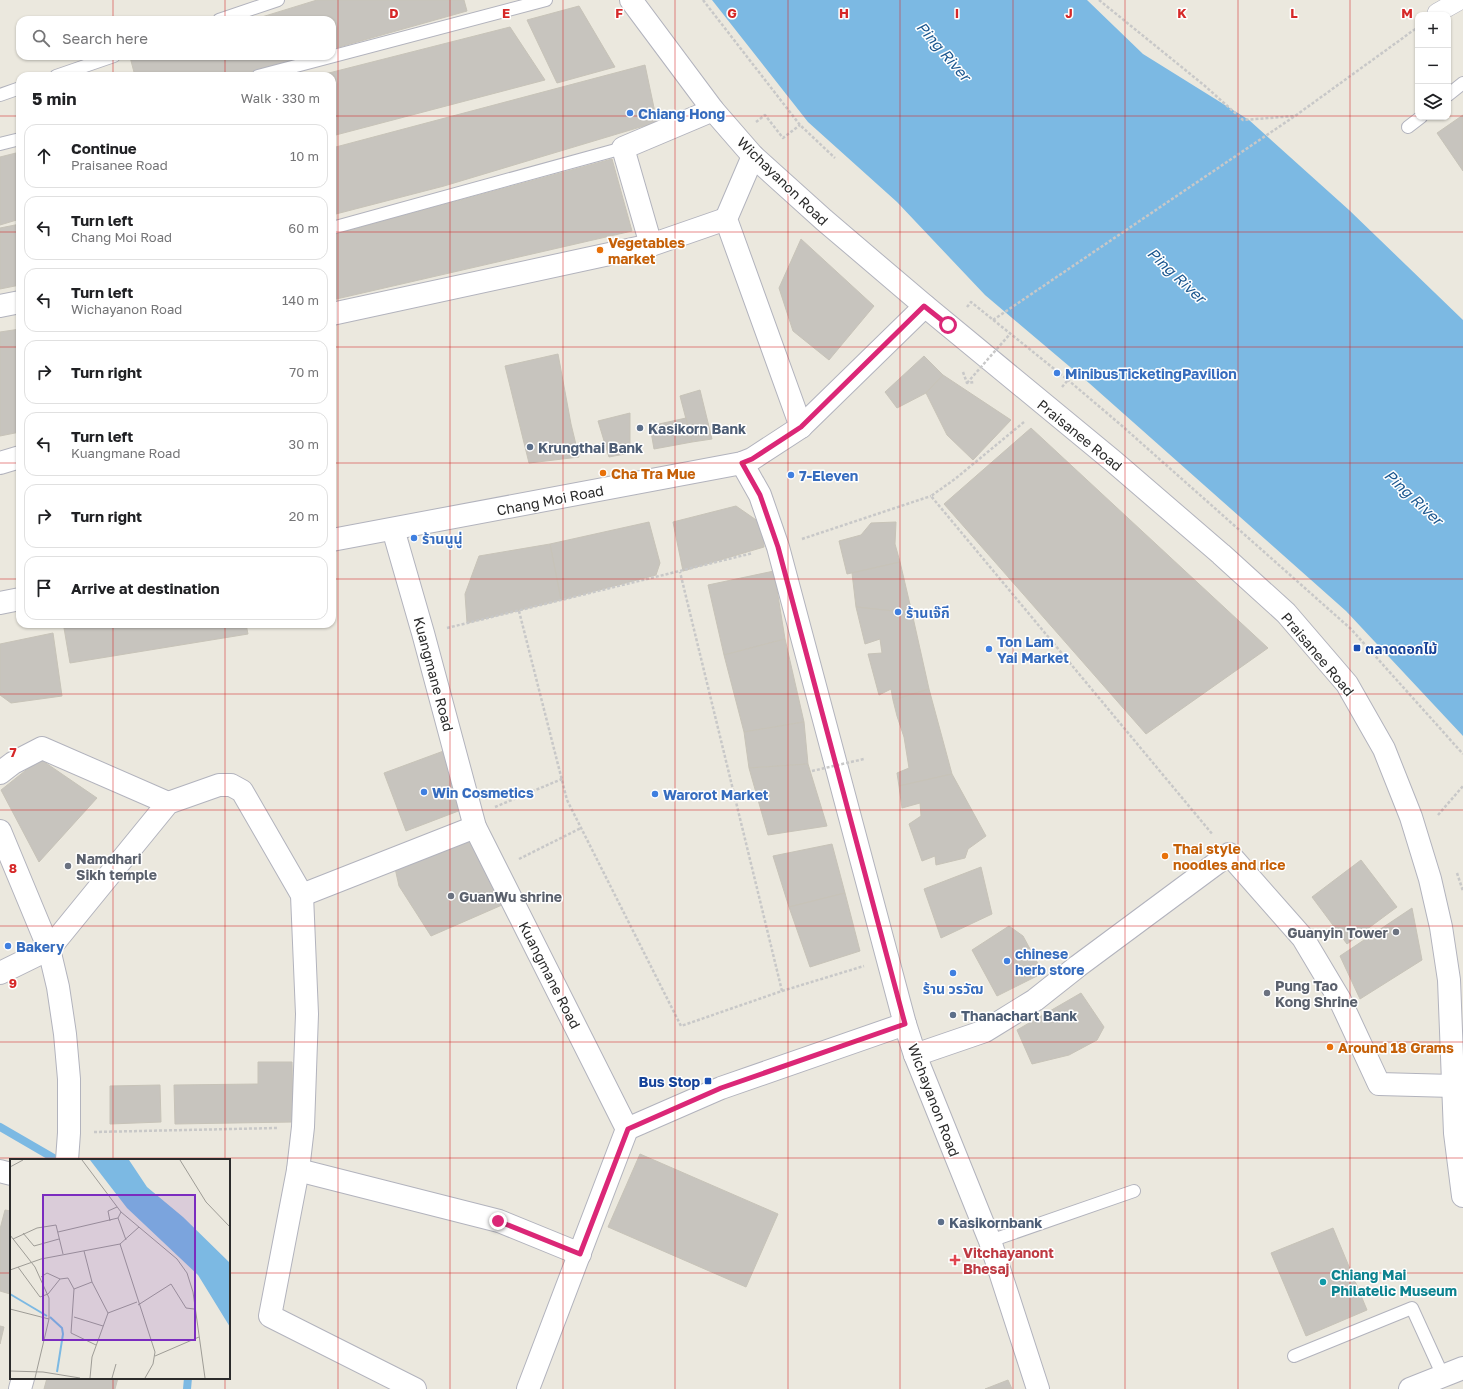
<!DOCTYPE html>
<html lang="en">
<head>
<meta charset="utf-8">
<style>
	:root { --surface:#fff; --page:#f2f2f2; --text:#202124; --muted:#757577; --line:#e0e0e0 }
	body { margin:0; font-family:"Golos Text","Noto Sans Thai",sans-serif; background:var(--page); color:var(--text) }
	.controls { position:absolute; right:12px; top:12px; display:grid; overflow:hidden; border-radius:8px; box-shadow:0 1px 3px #0004 }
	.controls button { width:36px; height:36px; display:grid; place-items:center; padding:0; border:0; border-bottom:1px solid var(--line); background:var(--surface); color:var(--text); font:20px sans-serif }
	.stop { position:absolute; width:12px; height:12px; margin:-9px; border:3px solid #db2777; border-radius:50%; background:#fff }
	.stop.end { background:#db2777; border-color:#fff; box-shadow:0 1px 4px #0008 }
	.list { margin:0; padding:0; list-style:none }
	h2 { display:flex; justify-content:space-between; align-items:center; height:52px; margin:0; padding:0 16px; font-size:17px }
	h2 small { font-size:13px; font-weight:400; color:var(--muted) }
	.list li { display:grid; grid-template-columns:26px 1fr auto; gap:12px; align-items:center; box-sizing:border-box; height:64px; margin:0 8px 8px; padding:0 8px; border:1px solid var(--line); border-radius:12px }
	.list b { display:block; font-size:15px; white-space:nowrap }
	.list p { margin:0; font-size:13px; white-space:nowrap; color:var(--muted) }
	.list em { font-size:13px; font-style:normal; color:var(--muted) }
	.icon { flex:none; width:22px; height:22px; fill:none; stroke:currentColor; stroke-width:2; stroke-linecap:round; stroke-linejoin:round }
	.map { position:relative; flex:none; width:1463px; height:1389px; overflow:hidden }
	.search { position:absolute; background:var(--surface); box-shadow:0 1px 3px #0004; left:16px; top:16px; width:320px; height:44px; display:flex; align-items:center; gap:10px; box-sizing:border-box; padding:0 14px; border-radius:12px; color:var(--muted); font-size:15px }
	.panel { position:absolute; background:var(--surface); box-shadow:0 1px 3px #0004; left:16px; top:72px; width:320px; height:556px; border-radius:12px }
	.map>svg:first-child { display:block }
	.water { fill:#7cb9e3 }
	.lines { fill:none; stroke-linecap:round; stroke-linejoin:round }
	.stream { stroke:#7cb9e3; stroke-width:8 }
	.building { fill:#c7c4be; stroke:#c7c3b8 }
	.service-casing { stroke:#b2b3bd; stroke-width:14 }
	.pedestrian-casing { stroke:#b2b3bd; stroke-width:20 }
	.minor-casing { stroke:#b2b3bd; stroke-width:24 }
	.tertiary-casing { stroke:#b2b3bd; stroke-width:24 }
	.path { stroke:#c8c8c8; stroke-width:2.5; stroke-dasharray:3 2; stroke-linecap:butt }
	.service { stroke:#fff; stroke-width:12 }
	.pedestrian { stroke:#fff; stroke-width:19 }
	.minor { stroke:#fff; stroke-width:22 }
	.tertiary { stroke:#fff; stroke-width:22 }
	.path-bridge { stroke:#c8c8c8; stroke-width:2.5; stroke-dasharray:3 2; stroke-linecap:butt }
	.route { stroke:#db2777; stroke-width:5 }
	.grid { fill:none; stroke:#d62828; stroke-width:1; stroke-opacity:0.55 }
	.shop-dot { fill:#3f7fe0; stroke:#fff; stroke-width:1.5 }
	.food-dot { fill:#e8710a; stroke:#fff; stroke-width:1.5 }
	.service-dot { fill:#5c6f8a; stroke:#fff; stroke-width:1.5 }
	.transit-dot { fill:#1a4fb4; stroke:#fff; stroke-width:1.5 }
	.worship-dot { fill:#6b7280; stroke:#fff; stroke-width:1.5 }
	.health-dot { fill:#e0444e; stroke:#fff; stroke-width:1.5 }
	.culture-dot { fill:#0f9aa8; stroke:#fff; stroke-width:1.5 }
	.labels { text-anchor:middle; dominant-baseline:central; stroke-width:3; stroke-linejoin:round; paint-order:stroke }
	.shop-label { font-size:14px; font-weight:bold; fill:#366cbe; stroke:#fff; text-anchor:start }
	.street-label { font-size:14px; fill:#2b2b2b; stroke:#fff }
	.food-label { font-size:14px; font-weight:bold; fill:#c56008; stroke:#fff; text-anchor:start }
	.service-label { font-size:14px; font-weight:bold; fill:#4e5e75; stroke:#fff; text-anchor:start }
	.transit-label { font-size:14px; font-weight:bold; fill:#164399; stroke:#fff; text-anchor:start }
	.worship-label { font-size:14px; font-weight:bold; fill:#5b616d; stroke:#fff; text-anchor:start }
	.health-label { font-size:14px; font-weight:bold; fill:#be3a42; stroke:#fff; text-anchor:start }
	.culture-label { font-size:14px; font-weight:bold; fill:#0d838f; stroke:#fff; text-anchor:start }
	.water-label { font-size:15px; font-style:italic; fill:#1b578f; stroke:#fff }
	.inset-river { fill:none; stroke:#7cb9e3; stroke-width:2 }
	.inset-road { fill:none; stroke:#9e9c96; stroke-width:1 }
	.view { fill:#7b2cbf; fill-opacity:0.15; stroke:#7b2cbf; stroke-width:2 }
	.inset-edge { fill:none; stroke:#2b2b2b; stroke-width:2 }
	.grid-label { font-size:13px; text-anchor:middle; font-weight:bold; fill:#d62828; stroke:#fff; stroke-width:3; stroke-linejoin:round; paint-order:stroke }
</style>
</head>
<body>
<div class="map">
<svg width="1463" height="1389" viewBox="0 0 1463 1389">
	<rect width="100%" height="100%" fill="#ebe8de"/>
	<path class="water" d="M712 0H1087L1143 54 1249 120 1349 210 1463 320V736L1346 611 1089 383 985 295 897 202 808 122Z"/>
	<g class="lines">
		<g class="stream">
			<path d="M0 1127 57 1160"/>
			<path d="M187 1389 188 1378"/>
		</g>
	</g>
	<g class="building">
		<path d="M317 0H464L467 11 332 49V20H252Z"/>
		<path d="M579 6 615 67 557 83 527 20Z"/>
		<path d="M510 27 545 80 332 136V76H317Z"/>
		<path d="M134 56H308L238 76H135L130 57Z"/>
		<path d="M645 65 657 122 444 186 332 215V148Z"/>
		<path d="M1463 115V171L1437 133Z"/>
		<path d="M20 152V219L0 225V157Z"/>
		<path d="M612 159 632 231 332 300V235Z"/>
		<path d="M20 224V285L0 289V228Z"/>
		<path d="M801 239 874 306 829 360 793 331 779 288Z"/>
		<path d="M20 329V432L0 436V332Z"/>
		<path d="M558 354 571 424 579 457 529 463 505 366Z"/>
		<path d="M924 356 943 375 926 393 897 408 885 392Z"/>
		<path d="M943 375 1011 420 973 460 947 435 926 393Z"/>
		<path d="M700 390 712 439 692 442 680 396Z"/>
		<path d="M630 413V453L609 457 598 421Z"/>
		<path d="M686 418 692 442 654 449 650 426Z"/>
		<path d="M1031 428 1268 648 1146 734 944 504Z"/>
		<path d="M736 506 762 524 764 547 683 571 673 522Z"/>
		<path d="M649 522 660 563 656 575 561 600 550 544Z"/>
		<path d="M896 522 895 544 900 562 847 574 839 541 861 535 871 523Z"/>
		<path d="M550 544 561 600 467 623 465 594 479 556Z"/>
		<path d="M900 562 912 613 856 607 852 573Z"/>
		<path d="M774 571 785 639 724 655 708 585Z"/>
		<path d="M856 607 912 613 929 689 893 700 891 689 879 695 868 654 882 653 880 639 865 644Z"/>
		<path d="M91 624H246L248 634 70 663 64 628Z"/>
		<path d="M53 633 62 696 11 703 0 695V644Z"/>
		<path d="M785 639 804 722 744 732 724 655Z"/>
		<path d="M929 689 952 774 899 786 897 773 909 768 904 737 897 716 893 700Z"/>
		<path d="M804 722 808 764 749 768 744 732Z"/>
		<path d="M449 749 461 810 406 831 384 773Z"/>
		<path d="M40 759 97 798 39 862 1 790Z"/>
		<path d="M808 764 827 826 768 835 749 768Z"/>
		<path d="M952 774 986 836 968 849 965 858 936 865 935 856 922 861 909 824 921 816 920 803 902 808 899 786Z"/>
		<path d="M470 837 502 905 431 936 399 886 395 868Z"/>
		<path d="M832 844 845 893 789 907 773 856Z"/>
		<path d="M1361 860 1397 907 1347 944 1312 897Z"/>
		<path d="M981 867 992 914 941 938 924 889Z"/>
		<path d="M845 893 860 951 810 967 789 907Z"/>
		<path d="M1412 908 1422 960 1360 999 1340 956Z"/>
		<path d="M1009 926 1023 936 1043 973 997 996 972 950Z"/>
		<path d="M1081 993 1104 1027 1097 1040 1069 1055 1032 1064 1017 1030Z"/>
		<path d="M258 1062H292L293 1122 175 1124 174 1085 258 1084Z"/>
		<path d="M160 1085 161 1122 110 1124V1086Z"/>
		<path d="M640 1154 778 1214 746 1287 608 1227Z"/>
		<path d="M5 1210 11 1211 10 1294 0 1291V1229Z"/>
		<path d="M1333 1228 1367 1310 1306 1336 1271 1253Z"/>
		<path d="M0 1326 4 1327 0 1344Z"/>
		<path d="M47 1378H118L115 1389H44Z"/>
		<path d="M1008 1380 1012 1389H985Z"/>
	</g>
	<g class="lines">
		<defs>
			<g id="service">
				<path d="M219 20 278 0"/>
				<path d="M56 76 114 56"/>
				<path d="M258 76 546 0"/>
				<path d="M0 95 20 88"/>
				<path d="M1448 95 1463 83"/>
				<path d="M1408 127 1421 117"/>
				<path d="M0 144 20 139"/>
				<path d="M332 228 623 148"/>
				<path d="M990 1241 1134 1191"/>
				<path d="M1294 1356 1412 1308 1443 1376"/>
			</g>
			<path id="pedestrian" d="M1437 13 1460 0"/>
			<g id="minor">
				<path d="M753 156 726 219 801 427"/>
				<path d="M651 245 623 148 713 110"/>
				<path d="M0 306 20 302"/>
				<path d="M332 314 651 245 726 219"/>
				<path d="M0 463 20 457"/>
				<path d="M742 463 760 495 778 547 905 1024 915 1055 990 1241 1038 1389"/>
				<path d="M393 529 423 633 475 827 627 1129 528 1389"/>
				<path d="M0 773 13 763 42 748 168 803"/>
				<path d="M302 895 475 827"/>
				<path d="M0 973 49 949 168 803 219 785H231L242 791 302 895 307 1014 303 1127 298 1170 270 1316 415 1389"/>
				<path d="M915 1055 985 1031 1035 1000 1078 966 1229 854 1303 938 1340 1000 1379 1084 1453 1086"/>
				<path d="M627 1129 721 1088 905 1024"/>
				<path d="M298 1170 499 1221 580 1254"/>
				<path d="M0 1171 11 1174"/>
				<path d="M1410 1389 1463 1368"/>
			</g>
			<g id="tertiary">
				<path d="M631 0 713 110 753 156 824 220 925 306 1113 461 1221 554 1286 613 1347 684 1384 749 1411 817 1430 879 1441 927 1449 980 1455 1133 1463 1196"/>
				<path d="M332 540 742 463 752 459 801 427 925 306"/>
				<path d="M0 603 20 599"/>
				<path d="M0 831 49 949 58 987 65 1034 69 1079V1133L67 1160"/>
				<path d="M20 1389 23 1378"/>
			</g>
		</defs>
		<use href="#service" class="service-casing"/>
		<use href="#pedestrian" class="pedestrian-casing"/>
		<use href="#minor" class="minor-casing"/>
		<use href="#tertiary" class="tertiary-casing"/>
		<g class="path">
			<path d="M703 0 800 125 835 158"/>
			<path d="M1099 0 1205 86 1243 120 1295 116"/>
			<path d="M756 122 765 115 783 138 800 125"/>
			<path d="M967 307 971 302 1068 380 1121 425 1351 629 1463 754"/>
			<path d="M993 320 1295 116 1418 27"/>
			<path d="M963 372 967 383 975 382"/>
			<path d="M1062 387 1068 380"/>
			<path d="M1024 422 955 479 931 496 1213 835"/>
			<path d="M802 539 931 496"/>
			<path d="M519 611 567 800 681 1026 782 991 680 572"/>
			<path d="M447 628 753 553"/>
			<path d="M495 807 562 779"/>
			<path d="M1438 815 1463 786"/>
			<path d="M519 859 581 828"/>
			<path d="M1457 873 1463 891"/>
			<path d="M782 991 864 966"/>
			<path d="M94 1132 277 1128"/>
		</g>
		<use href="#service" class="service"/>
		<use href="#pedestrian" class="pedestrian"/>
		<use href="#minor" class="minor"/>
		<use href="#tertiary" class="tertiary"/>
		<g class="path-bridge">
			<path d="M967 383 1010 334"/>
			<path d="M812 771 864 759"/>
		</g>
	</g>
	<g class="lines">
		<path class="route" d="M498 1221 580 1254 628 1129 721 1088 905 1024 778 547 760 495 742 463 752 459 801 427 924 306 948 325"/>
	</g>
	<path class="grid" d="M113 0V20M225 0V20M338 0V1389M450 0V1389M563 0V1389M675 0V1389M788 0V1389M900 0V1389M1013 0V1389M1125 0V1389M1238 0V1389M1350 0V1389M113 56V76M225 56V76M0 116H20M332 116H1418M1448 116H1463M0 232H20M332 232H1463M0 347H20M332 347H1463M0 463H20M332 463H1463M0 579H20M332 579H1463M113 624V1160M225 624V1160M0 694H1463M0 810H1463M0 926H1463M0 1042H1463M0 1158H1463M0 1273H11M229 1273H1463M113 1378V1389M225 1378V1389"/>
	<g class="shop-dot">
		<circle cx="630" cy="113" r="4"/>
		<circle cx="1057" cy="373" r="4"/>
		<circle cx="791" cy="475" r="4"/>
		<circle cx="414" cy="538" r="4"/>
		<circle cx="898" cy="612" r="4"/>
		<circle cx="989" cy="649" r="4"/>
		<circle cx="424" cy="792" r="4"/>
		<circle cx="655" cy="794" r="4"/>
		<circle cx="8" cy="946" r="4"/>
		<circle cx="1007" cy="961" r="4"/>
		<circle cx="953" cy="973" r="4"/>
	</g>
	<g class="food-dot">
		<circle cx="600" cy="250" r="4"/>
		<circle cx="603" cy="473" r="4"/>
		<circle cx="1165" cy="856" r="4"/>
		<circle cx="1330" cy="1047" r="4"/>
	</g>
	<g class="service-dot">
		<circle cx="640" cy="428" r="4"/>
		<circle cx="530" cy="447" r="4"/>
		<circle cx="953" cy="1015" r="4"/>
		<circle cx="941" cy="1222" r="4"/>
	</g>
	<g class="transit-dot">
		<rect x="1353" y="644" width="8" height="8" rx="2"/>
		<rect x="704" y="1077" width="8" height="8" rx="2"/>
	</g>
	<g class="worship-dot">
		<circle cx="68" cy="866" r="4"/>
		<circle cx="451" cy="896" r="4"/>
		<circle cx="1396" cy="932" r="4"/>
		<circle cx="1267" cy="993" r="4"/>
	</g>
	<path class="health-dot" d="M953 1254h4v4h4v4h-4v4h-4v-4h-4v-4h4z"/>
	<circle class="culture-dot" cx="1323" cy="1282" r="4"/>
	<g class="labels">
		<g class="shop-label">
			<text x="638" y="113">Chiang Hong</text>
			<text x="1065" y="373">MinibusTicketingPavilion</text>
			<text x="799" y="475">7-Eleven</text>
			<text x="422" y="538">ร้านนูนู่</text>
			<text x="906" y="612">ร้านเจ๊กี</text>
			<text x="997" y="641">Ton Lam<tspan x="997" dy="16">Yai Market</tspan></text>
			<text x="432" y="792">Win Cosmetics</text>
			<text x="663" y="794">Warorot Market</text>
			<text x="16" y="946">Bakery</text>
			<text x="1015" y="953">chinese<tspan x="1015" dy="16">herb store</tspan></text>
			<text x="953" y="988" text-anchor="middle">ร้าน วรวัฒ</text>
		</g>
		<g class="street-label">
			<text transform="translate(783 181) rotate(44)">Wichayanon Road</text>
			<text transform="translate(1080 435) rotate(39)">Praisanee Road</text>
			<text transform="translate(550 500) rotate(-11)">Chang Moi Road</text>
			<text transform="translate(1318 654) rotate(50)">Praisanee Road</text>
			<text transform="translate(434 674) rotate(75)">Kuangmane Road</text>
			<text transform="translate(550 975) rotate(63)">Kuangmane Road</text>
			<text transform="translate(934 1100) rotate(69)">Wichayanon Road</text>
		</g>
		<g class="food-label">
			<text x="608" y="242">Vegetables<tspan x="608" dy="16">market</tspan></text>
			<text x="611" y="473">Cha Tra Mue</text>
			<text x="1173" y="848">Thai style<tspan x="1173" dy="16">noodles and rice</tspan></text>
			<text x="1338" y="1047">Around 18 Grams</text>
		</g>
		<g class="service-label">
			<text x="648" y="428">Kasikorn Bank</text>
			<text x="538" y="447">Krungthai Bank</text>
			<text x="961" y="1015">Thanachart Bank</text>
			<text x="949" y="1222">Kasikornbank</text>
		</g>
		<g class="transit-label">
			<text x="1365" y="648">ตลาดดอกไม้</text>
			<text x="700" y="1081" text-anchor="end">Bus Stop</text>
		</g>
		<g class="worship-label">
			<text x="76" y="858">Namdhari<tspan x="76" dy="16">Sikh temple</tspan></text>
			<text x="459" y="896">GuanWu shrine</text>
			<text x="1388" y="932" text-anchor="end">Guanyin Tower</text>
			<text x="1275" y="985">Pung Tao<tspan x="1275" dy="16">Kong Shrine</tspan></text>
		</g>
		<g class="health-label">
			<text x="963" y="1252">Vitchayanont<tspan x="963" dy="16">Bhesaj</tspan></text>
		</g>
		<g class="culture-label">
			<text x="1331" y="1274">Chiang Mai<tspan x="1331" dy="16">Philatelic Museum</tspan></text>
		</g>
		<g class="water-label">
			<text transform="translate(944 51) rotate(49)">Ping River</text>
			<text transform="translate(1177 275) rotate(43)">Ping River</text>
			<text transform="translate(1414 497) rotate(43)">Ping River</text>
		</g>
	</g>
	<g transform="translate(10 1159)">
		<rect width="220" height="220" fill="#ebe8de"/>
		<path d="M80 1H119L137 28 173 58 220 104V168L188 116 117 49Z" fill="#7cb9e3"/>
		<path class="inset-river" d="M0 135 37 157M40 158 52 169 53 175 47 213"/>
		<path class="inset-road" d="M72 1 111 53 167 100 177 114 183 133 195 219M170 1 196 43 220 68M0 8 13 1M111 53 108 59 116 81M100 62 98 52 107 48M48 73 108 59M13 74 24 87 49 80M0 76 25 108 39 139V160L25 219M3 80 27 69 46 66 53 95M110 85 145 193 143 205 135 219M74 92 82 123 98 154 82 198 80 219M8 108 30 138 38 135 50 120 58 119 64 130 61 174 86 186M0 111 31 100 110 85 129 68M31 118 37 114 50 120M64 130 82 123M128 146 161 125 176 149 184 150M0 150 39 160M98 154 127 143M64 158 93 167M145 197 189 178M0 212 33 213 70 219M102 219 106 205"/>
		<path class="view" d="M33 36H185V181H33Z"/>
		<rect width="220" height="220" class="inset-edge"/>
	</g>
	<g class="grid-label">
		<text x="394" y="18">D</text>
		<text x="506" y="18">E</text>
		<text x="619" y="18">F</text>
		<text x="732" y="18">G</text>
		<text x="844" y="18">H</text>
		<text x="957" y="18">I</text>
		<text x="1069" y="18">J</text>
		<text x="1182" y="18">K</text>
		<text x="1294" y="18">L</text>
		<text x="1407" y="18">M</text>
		<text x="13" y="757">7</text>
		<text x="13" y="873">8</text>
		<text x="13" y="988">9</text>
	</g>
</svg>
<div class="controls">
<button>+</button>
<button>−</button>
<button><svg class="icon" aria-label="layers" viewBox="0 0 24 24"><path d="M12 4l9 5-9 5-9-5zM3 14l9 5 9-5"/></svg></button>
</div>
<div class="stop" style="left:948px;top:325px"></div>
<div class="stop end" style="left:498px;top:1221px"></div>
<div class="search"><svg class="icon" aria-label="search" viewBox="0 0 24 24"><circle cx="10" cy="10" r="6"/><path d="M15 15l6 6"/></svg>Search here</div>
<section class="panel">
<h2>5 min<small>Walk · 330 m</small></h2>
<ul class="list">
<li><svg class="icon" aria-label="ahead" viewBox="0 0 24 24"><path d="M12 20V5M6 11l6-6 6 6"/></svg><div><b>Continue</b><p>Praisanee Road</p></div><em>10 m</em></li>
<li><svg class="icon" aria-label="left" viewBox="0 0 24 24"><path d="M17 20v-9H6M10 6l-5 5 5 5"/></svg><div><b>Turn left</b><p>Chang Moi Road</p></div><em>60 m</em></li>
<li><svg class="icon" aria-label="left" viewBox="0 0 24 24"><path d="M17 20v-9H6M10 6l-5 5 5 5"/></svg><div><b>Turn left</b><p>Wichayanon Road</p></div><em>140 m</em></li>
<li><svg class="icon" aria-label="right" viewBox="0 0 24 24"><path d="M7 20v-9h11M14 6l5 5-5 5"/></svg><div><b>Turn right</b></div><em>70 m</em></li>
<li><svg class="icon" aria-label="left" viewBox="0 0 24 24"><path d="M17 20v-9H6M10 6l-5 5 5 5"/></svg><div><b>Turn left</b><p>Kuangmane Road</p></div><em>30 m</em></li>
<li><svg class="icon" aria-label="right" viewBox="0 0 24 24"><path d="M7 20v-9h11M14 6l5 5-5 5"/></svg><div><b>Turn right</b></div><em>20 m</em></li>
<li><svg class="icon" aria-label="arrive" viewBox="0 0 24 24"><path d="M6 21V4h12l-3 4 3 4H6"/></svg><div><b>Arrive at destination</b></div></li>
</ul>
</section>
</div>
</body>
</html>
